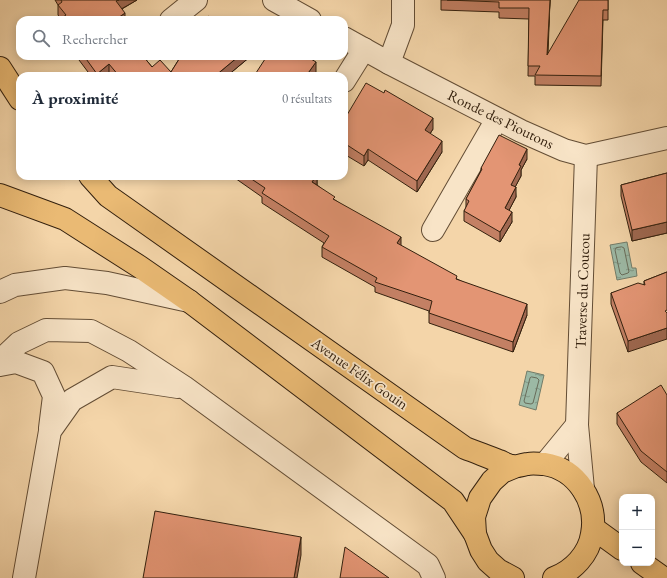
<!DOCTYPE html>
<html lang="fr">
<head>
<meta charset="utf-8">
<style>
	:root { --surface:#fff; --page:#f6f6f7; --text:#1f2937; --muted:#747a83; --line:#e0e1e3 }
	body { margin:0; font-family:"EB Garamond",serif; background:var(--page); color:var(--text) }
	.controls { position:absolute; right:12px; bottom:12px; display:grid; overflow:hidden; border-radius:8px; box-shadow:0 2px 10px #0003 }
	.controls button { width:36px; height:36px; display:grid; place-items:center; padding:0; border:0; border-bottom:1px solid var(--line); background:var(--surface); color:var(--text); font:20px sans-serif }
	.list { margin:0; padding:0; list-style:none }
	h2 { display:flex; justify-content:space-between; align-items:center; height:52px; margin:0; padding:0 16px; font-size:17px }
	h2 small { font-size:13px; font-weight:400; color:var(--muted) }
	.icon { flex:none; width:22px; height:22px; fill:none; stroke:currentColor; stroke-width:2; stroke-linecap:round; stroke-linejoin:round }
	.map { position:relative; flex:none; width:667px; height:578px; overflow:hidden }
	.search { position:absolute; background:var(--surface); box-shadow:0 2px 10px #0003; left:16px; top:16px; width:332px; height:44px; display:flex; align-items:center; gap:10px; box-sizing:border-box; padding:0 14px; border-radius:12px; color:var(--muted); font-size:15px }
	.panel { position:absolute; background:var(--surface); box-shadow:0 2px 10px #0003; left:16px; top:72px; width:332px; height:108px; border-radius:12px }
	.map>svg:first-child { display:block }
	.water { fill:url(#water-ripples); stroke:#727c69 }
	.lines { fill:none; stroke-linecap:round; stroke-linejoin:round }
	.shore { stroke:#686c5a; stroke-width:1 }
	.minor-casing { stroke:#634d35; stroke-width:24 }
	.major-casing { stroke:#33200e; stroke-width:24 }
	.minor { stroke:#f8e4c7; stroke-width:22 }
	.major { stroke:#eaba74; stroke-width:22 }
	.wall { fill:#c38064; stroke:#33200e }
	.shaded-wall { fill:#9f6851; stroke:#33200e }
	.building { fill:#e39574; stroke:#33200e }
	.labels { text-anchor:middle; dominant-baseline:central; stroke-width:3.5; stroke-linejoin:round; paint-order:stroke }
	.street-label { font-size:15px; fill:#33200e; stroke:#f8e4c7 }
</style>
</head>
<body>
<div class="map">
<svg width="667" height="578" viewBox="0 0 667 578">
	<defs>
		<pattern id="water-ripples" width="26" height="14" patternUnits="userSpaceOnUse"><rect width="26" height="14" fill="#9cb9a5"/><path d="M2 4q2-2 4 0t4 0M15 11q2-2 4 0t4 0" fill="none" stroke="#809685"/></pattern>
	</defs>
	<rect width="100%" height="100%" fill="#f4d5a9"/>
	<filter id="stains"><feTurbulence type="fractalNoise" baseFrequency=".005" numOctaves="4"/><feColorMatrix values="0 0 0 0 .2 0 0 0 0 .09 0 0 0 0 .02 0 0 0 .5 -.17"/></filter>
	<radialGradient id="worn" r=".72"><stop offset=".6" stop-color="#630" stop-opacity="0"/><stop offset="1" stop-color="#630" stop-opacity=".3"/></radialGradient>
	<g class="water">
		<path d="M627 242 632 268H636L637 276 617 280 610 245Z"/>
		<path d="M527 371 544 375 536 410 519 405Z"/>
	</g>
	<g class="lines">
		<g class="shore">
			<path d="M622 247 624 248 629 272 628 273 622 275 620 273 615 250 616 248Z"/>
			<path d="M532 377 537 378 539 380 533 403 531 404 525 403 524 401 530 378Z"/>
		</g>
		<defs>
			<g id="minor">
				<path d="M274 0 310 20"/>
				<path d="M171 20 196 0"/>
				<path d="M344 38 389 63 521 131 564 150 586 156 667 138"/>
				<path d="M389 63 403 25V0"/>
				<path d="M344 81 364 49"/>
				<path d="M433 230 497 119"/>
				<path d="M0 292 15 285 65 278 107 283 189 301"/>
				<path d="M0 361 19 343 46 330 91 331 129 351 184 387 428 565 434 578"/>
				<path d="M0 365 16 362 43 372 54 396 50 428"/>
				<path d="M545 464 577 425"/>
				<path d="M583 489 577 425 586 156"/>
				<path d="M24 578 50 431 72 400 112 377 178 387"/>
			</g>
			<g id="major">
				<path d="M0 68 20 99"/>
				<path d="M90 176 108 196 465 448C476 452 488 457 499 461 504 463 509 466 513 466 518 467 524 464 528 464 533 463 539 464 544 464 577 469 598 502 592 534 589 554 573 571 554 578"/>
				<path d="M0 195 65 219 140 267 189 301 453 501 475 534 481 550 488 561 498 570 513 578"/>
				<path d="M593 528 622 549"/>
				<path d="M475 534 474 517 480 498 492 481 502 472 514 467"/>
				<path d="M642 563 663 578"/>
			</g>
		</defs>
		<use href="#minor" class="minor-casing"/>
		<use href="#major" class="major-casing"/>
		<use href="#minor" class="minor"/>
		<use href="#major" class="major"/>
	</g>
	<g class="wall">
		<path d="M55 0H137L122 9 125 20 61 19 58 15V5Z"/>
		<path d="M441 0H550L548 54 608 0V20H603L601 86 535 85V76H528L529 19 499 18V12L441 10Z"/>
		<path d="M76 56H143L152 67 171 72 181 56H251L227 76H110L109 75 107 76H91Z"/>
		<path d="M344 120 433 129 430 134 442 152 417 192 368 160 364 166 344 154Z"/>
		<path d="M527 159 521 170V176L515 187 516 197 509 210 512 222 500 242 464 221V211L466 208V199L481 171V168Z"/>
		<path d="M667 173V233L632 241 621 196V185Z"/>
		<path d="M232 176H317V185L335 200 401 246 457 279 527 315 513 352 429 323V311L375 292V287L322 257V247L324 243 262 203V197Z"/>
		<path d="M667 272 628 352 611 304V293L644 285V281Z"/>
		<path d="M667 395V483L641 462 617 424V413Z"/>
	</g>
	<g class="shaded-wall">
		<path d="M119 0H137L116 12V1Z"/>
		<path d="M550 0 547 65V55Z"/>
		<path d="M125 13V20H115Z"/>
		<path d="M239 56H251L227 76H215Z"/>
		<path d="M316 62V72L313 76H306Z"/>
		<path d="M109 64V75L107 76H97V74Z"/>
		<path d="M433 118V129L425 141V130Z"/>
		<path d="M442 141V152L417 192V181Z"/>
		<path d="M368 149V160L364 166V156Z"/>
		<path d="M527 149V159L521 170V176L511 195V185L519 165Z"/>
		<path d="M316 176H317V185L312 182Z"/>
		<path d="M516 187V197L505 218V208Z"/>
		<path d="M512 212V222L500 242V232Z"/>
		<path d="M667 222V233L632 241V230Z"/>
		<path d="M401 237V247L397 243Z"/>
		<path d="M527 304V315L513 352V342Z"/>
		<path d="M667 328V339L628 352V341Z"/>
		<path d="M301 537V555L297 578H294Z"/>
	</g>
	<g class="building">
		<path d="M61 0H119L116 1 125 13 115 20H59L66 15 58 5 62 2Z"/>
		<path d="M447 0H550L547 55 579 0H608V10H603L601 76 535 75 540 66H528L529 8H499V2Z"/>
		<path d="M208 16 214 20H205Z"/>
		<path d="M84 56H143L152 67 160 60 171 72 181 56H239L215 76H119L109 64 97 74Z"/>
		<path d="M267 56H306L316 62 306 76H254Z"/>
		<path d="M366 83 384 93 385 90 433 118 425 130 442 141 417 181 368 149 364 156 344 143V120Z"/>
		<path d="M499 135 527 149 519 165 521 166 511 185 516 187 505 208 512 212 500 232 464 211 469 201 466 199 482 169 481 168Z"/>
		<path d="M667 173V222L632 230 621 185Z"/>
		<path d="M247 176H316L312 182 335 197 333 199 401 237 397 243 457 276 456 279 527 304 513 342 429 313 432 301 375 282 377 278 322 247 329 236 262 193 265 188Z"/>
		<path d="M667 272V310L665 311 667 313V328L628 341 611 293 638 283 645 285 644 281Z"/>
		<path d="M661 385 667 395V472L641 451 617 413Z"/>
		<path d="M155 511 301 537 294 578H143Z"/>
		<path d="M345 547 389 578H340Z"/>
	</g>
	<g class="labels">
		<g class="street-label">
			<text transform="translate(501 119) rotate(26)">Ronde des Pioutons</text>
			<text transform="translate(582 291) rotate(-88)">Traverse du Coucou</text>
			<text transform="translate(360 373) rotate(35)">Avenue Félix Gouin</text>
		</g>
	</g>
	<rect width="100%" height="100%" filter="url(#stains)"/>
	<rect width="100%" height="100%" fill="url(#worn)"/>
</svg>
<div class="controls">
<button>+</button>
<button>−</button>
</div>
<div class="search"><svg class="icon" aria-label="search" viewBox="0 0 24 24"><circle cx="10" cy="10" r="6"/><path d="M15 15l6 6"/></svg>Rechercher</div>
<section class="panel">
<h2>À proximité<small>0 résultats</small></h2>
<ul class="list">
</ul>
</section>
</div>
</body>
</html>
